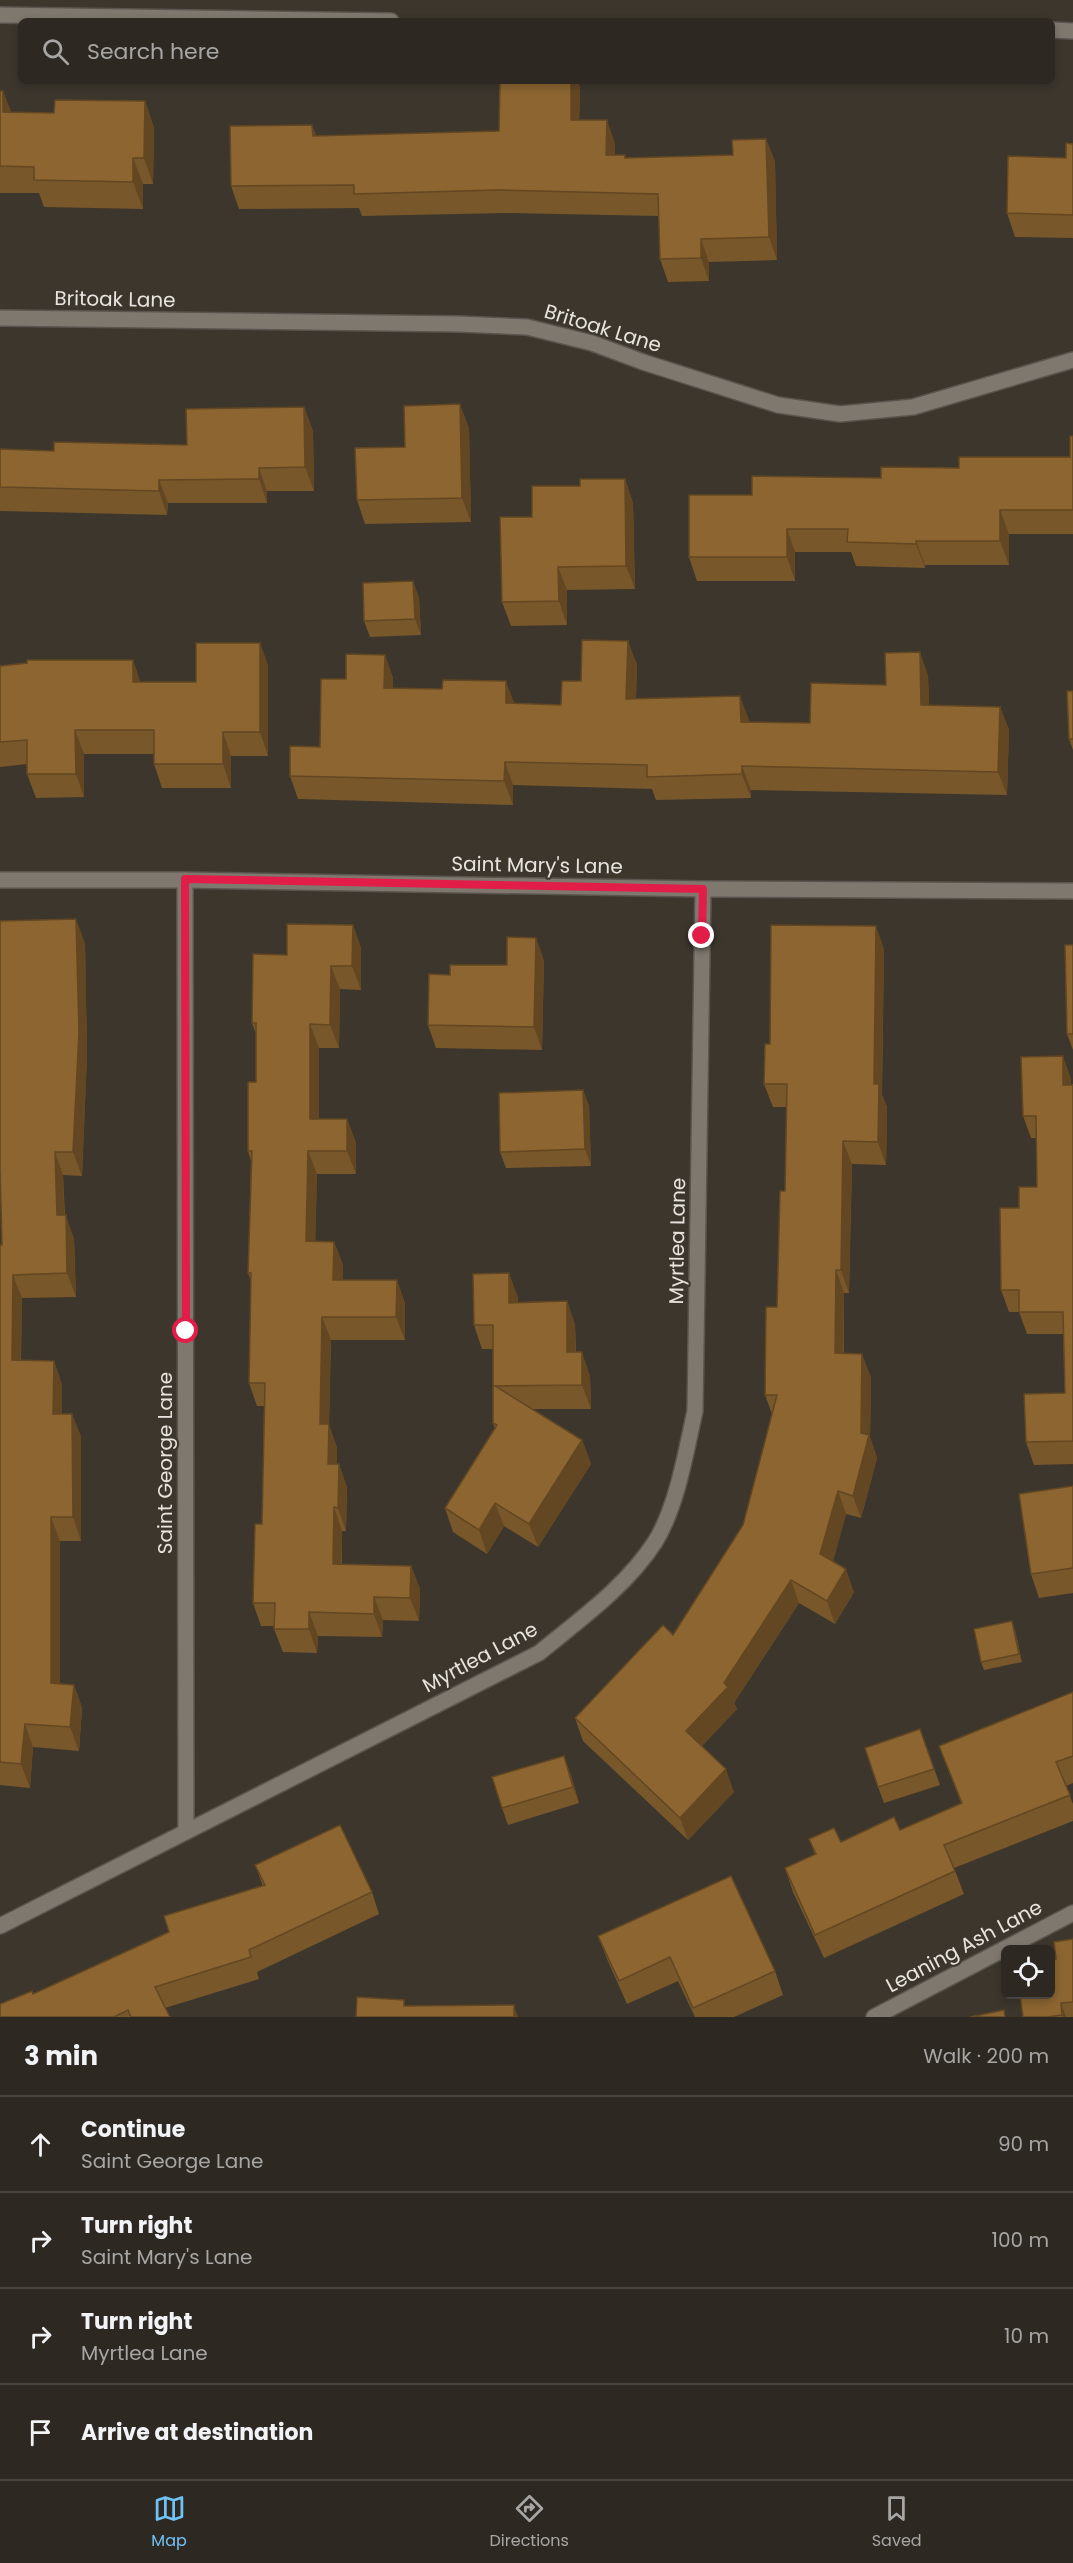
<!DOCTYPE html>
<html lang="en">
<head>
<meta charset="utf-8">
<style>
	:root { --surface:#2d2822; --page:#35302a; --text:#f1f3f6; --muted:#a7a6a5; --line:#484440; --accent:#6fc2f4 }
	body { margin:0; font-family:Poppins,sans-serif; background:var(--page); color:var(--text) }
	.controls { position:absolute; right:18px; bottom:18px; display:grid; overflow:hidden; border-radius:9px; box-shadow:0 3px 9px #0003 }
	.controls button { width:54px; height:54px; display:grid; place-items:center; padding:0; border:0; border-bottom:2px solid var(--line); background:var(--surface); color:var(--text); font:30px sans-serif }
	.stop { position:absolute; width:18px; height:18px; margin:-14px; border:4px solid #e11d48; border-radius:50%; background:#fff }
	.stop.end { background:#e11d48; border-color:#fff; box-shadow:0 2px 6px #0008 }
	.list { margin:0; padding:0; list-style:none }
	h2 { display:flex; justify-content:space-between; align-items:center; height:78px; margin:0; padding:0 24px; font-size:26px }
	h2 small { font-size:20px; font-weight:400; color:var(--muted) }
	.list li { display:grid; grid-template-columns:39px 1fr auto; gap:18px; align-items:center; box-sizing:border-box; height:96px; padding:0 24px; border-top:2px solid var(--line) }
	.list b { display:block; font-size:22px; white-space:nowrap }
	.list p { margin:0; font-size:20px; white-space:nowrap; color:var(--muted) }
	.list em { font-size:20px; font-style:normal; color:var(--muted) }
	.icon { flex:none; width:33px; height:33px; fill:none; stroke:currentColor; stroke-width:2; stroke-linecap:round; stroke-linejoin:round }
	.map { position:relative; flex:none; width:1073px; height:2017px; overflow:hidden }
	.search { position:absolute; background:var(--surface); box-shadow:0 3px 9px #0003; left:18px; right:18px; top:18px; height:66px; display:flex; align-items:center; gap:15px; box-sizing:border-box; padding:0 21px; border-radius:9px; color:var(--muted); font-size:22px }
	.sheet { height:462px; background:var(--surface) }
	nav { display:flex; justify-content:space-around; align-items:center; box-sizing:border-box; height:84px; border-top:2px solid var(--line); background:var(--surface); font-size:16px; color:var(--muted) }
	nav a { display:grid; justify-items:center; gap:3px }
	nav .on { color:var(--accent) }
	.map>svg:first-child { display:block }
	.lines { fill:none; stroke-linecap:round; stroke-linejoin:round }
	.minor-casing { stroke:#5a544e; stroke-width:18 }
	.minor { stroke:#7f786f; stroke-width:15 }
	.wall { fill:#78572a }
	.shaded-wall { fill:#624722 }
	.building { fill:#8c6531; stroke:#624722; stroke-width:1.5 }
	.route { stroke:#e11d48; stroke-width:8 }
	.labels { text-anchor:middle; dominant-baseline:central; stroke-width:4.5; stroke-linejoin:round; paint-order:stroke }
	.street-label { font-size:20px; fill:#e7e3dd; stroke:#3c362d }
</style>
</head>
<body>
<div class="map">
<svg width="1073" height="2017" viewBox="0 0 1073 2017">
	<rect width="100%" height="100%" fill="#3c362d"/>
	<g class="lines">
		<defs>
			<g id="minor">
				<path d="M0 15 391 21"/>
				<path d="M1052 30 1073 31"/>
				<path d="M0 318 459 324 527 327 592 343 643 362 778 405 840 414 913 407 1073 360"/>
				<path d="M0 880H185L703 889 1073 891"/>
				<path d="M185 880 186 1831"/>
				<path d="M0 1926 539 1653C579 1620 626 1587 655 1542 677 1507 686 1451 695 1411L703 889"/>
				<path d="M874 2017 1073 1913"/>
			</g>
		</defs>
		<use href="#minor" class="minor-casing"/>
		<use href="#minor" class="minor"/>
	</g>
	<g class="wall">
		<path d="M580 87 579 120 615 143V155L626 158 733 155 766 139 775 162 777 260 709 262V281L668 282 660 259 659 216 507 213 362 216 359 208 239 209 231 186 312 125 316 136 499 131Z"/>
		<path d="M0 91H3L11 112 54 113 145 101 154 128 153 184H143V209L44 207 39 193H0Z"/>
		<path d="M1073 144V238L1015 237 1007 213 1066 158Z"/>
		<path d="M304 407 313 431 314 491H267V503H168L167 515 0 511V449L54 451 187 445Z"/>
		<path d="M469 428 471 522 365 524 357 500 405 447Z"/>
		<path d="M1073 436V534H1009V565H925V568L856 566 851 552H795V581H697L689 557 752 495 959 468 1070 457Z"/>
		<path d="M625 479 633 503 635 589 567 590V625L511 626 502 602 532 517 580 486Z"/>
		<path d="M419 597 421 635 370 637 364 621Z"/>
		<path d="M260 643 268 666V756H231V788H162L154 764V754H84V797L36 798 27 774V764L0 767V666L133 660 140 682H196Z"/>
		<path d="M385 655 393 678V688L514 704 561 705 581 681 637 664 636 699 749 720V722L810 723 886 685 928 675 929 705 1000 707 1009 730 1007 795 751 790V798L656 800 652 789 513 785V805L298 799 290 776 320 747 346 679Z"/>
		<path d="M1073 691V750L1069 739Z"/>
		<path d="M353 925 361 948V990L340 989 339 1048H319V1119H347L356 1143V1174H317L315 1241 334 1242 343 1265 342 1280H397L405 1304V1340H331L329 1425 337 1448V1464H339L347 1488 346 1531H342V1564L411 1566 420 1589 419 1621 383 1620 382 1637 318 1636 317 1653 283 1652 274 1629V1626H261L253 1603 262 1524 264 1406H257L249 1383 251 1280 248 1273 251 1161 248 1151 256 1082V1034L252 1023 287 955Z"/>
		<path d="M536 938 544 961 542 1050 436 1048 428 1025 450 975 507 965Z"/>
		<path d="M85 943 87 1055 82 1176 63 1175 65 1215 74 1239 76 1297 22 1298 21 1361H54L62 1385V1414H72L81 1437V1541H60V1684L74 1685 82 1708 79 1751 33 1747 30 1788 0 1785V1245H2Z"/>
		<path d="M1073 945V1050L1067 1034Z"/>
		<path d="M884 949 882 1095 887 1107 886 1165 852 1164 849 1293H844V1354L871 1377 870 1437 877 1458 861 1518 846 1514 833 1561 854 1592 835 1624 799 1603 734 1703 737 1709 702 1746 734 1792 688 1840 583 1741 575 1718 673 1635 743 1525 772 1414 765 1395 777 1307 785 1191 787 1107H773L764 1084 770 1044Z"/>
		<path d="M1071 1078V1085L1073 1084V1464L1034 1465 1026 1442 1065 1393 1063 1334H1027L1019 1312H1009L1001 1290 1019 1208 1037 1187 1036 1138H1031L1023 1116Z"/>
		<path d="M583 1090 589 1106 591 1166 506 1168 500 1152Z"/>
		<path d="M518 1297V1302L567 1301 575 1325 576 1352 590 1376 591 1409H533L582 1440 591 1464 538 1547 504 1526 487 1554 453 1532 445 1508 495 1429 493 1423V1349H482L474 1325Z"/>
		<path d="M1073 1486V1593L1039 1598 1031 1574Z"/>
		<path d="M1015 1630 1022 1662 984 1670 981 1662Z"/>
		<path d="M1073 1692V1783L1066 1786 1073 1804V1821L954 1868 964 1894 824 1958 793 1892 785 1868 815 1855 809 1839 841 1842 900 1830 961 1803 939 1746Z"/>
		<path d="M920 1729 940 1785 884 1803 878 1787Z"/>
		<path d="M570 1772 579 1803 508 1825 502 1808Z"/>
		<path d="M255 1865 372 1892 379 1914 257 1972 259 1979 165 2008 170 2017H0L33 1994 169 1932 263 1886Z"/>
		<path d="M598 1936 775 1971 783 1995 734 2017H695L678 1981 627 2004 607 1959Z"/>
		<path d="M1073 1939V2017H1023L1056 1959Z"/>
	</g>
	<g class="shaded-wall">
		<path d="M571 81H578L580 87 579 143 571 120Z"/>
		<path d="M3 91 13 118 3 112Z"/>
		<path d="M145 101 154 128 153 184 144 158Z"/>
		<path d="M607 120 615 143 614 177 606 155Z"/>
		<path d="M312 125 321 148 313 136Z"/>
		<path d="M766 139 775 162 777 260 769 237Z"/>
		<path d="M133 158 143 184V209L133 182Z"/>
		<path d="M701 239 709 262V281L701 258Z"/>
		<path d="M460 404 469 428 471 522 462 498Z"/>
		<path d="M304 407 313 431 314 491 305 467Z"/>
		<path d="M259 468 267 491V503L259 479Z"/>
		<path d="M625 479 633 503 635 589 626 566Z"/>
		<path d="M159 480 168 503 167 515 159 491Z"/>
		<path d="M1000 510 1009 534V565L1000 541Z"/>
		<path d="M787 529 795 552V581L787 557Z"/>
		<path d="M916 541 925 565V568L916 544Z"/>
		<path d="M558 567 567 590V625L559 601Z"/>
		<path d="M413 581 419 597 421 635 415 619Z"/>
		<path d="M628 641 637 664 635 723 626 699Z"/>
		<path d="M260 643 268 666V756L260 732Z"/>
		<path d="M920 652 928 675 930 728 921 705Z"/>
		<path d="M385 655 393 678V711L384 688Z"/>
		<path d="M133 660 141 684 133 682Z"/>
		<path d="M506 681 515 705 506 703Z"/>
		<path d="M740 696 749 720 750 745 741 722Z"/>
		<path d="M1000 707 1009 730 1007 795 998 772Z"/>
		<path d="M75 730 84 754V797L76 774Z"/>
		<path d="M223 732 231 756V788L223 764Z"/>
		<path d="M505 762 513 785V805L504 781Z"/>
		<path d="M742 766 751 790V798L742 774Z"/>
		<path d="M76 919 85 943 87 1055 82 1176 73 1152Z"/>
		<path d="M353 925 361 948V990L352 966Z"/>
		<path d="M876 926 884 949 882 1095 887 1107 886 1165 878 1142 874 1084Z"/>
		<path d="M536 938 544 961 542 1050 534 1027Z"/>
		<path d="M331 966 340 989 339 1048 330 1025Z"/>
		<path d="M310 1024 319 1048V1143L310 1119Z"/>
		<path d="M1063 1056 1071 1078V1107L1063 1085Z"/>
		<path d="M583 1090 589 1106 591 1166 585 1149Z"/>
		<path d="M347 1119 356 1143V1174L347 1151Z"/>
		<path d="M843 1141 852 1164 849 1293 841 1270Z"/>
		<path d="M308 1151 317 1174 315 1264 306 1241Z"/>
		<path d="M55 1152 63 1175 65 1239 57 1215Z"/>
		<path d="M66 1215 74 1239 76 1297 67 1273Z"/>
		<path d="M334 1242 343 1265 342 1304 333 1280Z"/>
		<path d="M836 1270 844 1293 843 1376 835 1353Z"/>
		<path d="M509 1273 518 1297V1326L509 1303Z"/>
		<path d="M13 1275 22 1298 20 1384 12 1360Z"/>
		<path d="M397 1280 405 1304V1340L396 1317Z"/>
		<path d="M567 1301 575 1325 576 1376 567 1352Z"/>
		<path d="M322 1317 331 1340 329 1425 337 1448V1488L328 1464 320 1424Z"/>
		<path d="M582 1352 590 1376 591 1409 582 1385Z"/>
		<path d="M862 1354 871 1377 870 1437 877 1458 861 1518 853 1496 861 1433Z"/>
		<path d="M54 1361 62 1385V1437L53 1414Z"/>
		<path d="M72 1414 81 1437V1541L73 1517Z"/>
		<path d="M582 1440 591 1464 538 1547 529 1524Z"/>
		<path d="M339 1464 347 1488 346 1531 338 1508Z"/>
		<path d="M838 1491 846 1514 829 1577 820 1554Z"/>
		<path d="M495 1503 504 1526 487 1554 479 1530Z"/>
		<path d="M334 1507 342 1531 341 1588 333 1564Z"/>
		<path d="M51 1517 60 1541V1707L51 1683Z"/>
		<path d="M411 1566 420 1589 419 1621 410 1598Z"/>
		<path d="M846 1569 854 1592 835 1624 827 1601Z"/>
		<path d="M791 1580 799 1603 734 1703 737 1709 694 1754 686 1731 724 1683Z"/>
		<path d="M374 1597 383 1620 382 1637 374 1614Z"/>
		<path d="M309 1612 318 1636 317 1653 309 1629Z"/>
		<path d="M1012 1621 1015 1630 1022 1662 1019 1654Z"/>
		<path d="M74 1685 82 1708 79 1751 70 1727Z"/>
		<path d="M25 1724 33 1747 30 1788 21 1764Z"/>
		<path d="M564 1756 570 1772 579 1803 573 1787Z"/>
		<path d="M726 1769 734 1792 688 1840 680 1818Z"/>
		<path d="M1061 2003 1066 2017H1063Z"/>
		<path d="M514 2005 518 2017H514Z"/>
	</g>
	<g class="building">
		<path d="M500 81H571V120H607L606 155H625V158L733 155 732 140 766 139 769 237 701 239V258L660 259 658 194 498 190 354 194V185L231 186 230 126 312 125 313 136 499 131Z"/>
		<path d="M0 91H3V112L54 113 55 100 145 101 144 158H133V182L34 180V167L0 166Z"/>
		<path d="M1066 143 1073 144V215L1007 213 1008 156 1066 158Z"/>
		<path d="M460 404 462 498 357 500 355 448 405 447 404 406Z"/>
		<path d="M304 407 305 467 259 468V479L159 480V491L0 487V449L54 451V442L187 445 186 409Z"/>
		<path d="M1070 436H1073V510H1000V541H916V544L847 542 848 529H787V557H689V495H752V476L881 478V467L959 468V457H1070Z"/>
		<path d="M580 479H625L626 566 558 567 559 601 502 602 500 517H532V486H580Z"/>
		<path d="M413 581 415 619 364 621 363 583Z"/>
		<path d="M582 640 628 641 626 699 740 696 741 722 810 723 811 683 886 685 885 653 920 652 921 705 1000 707 998 772 742 766V774L647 777V765L505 762 504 781 290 776V746L320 747 321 679H346V654L385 655 384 688 442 689 443 680 506 681V703L561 705 562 681H581Z"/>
		<path d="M196 643H260V732H223V764H154V730H75L76 774H27V740L0 742V666L27 663V660H133V682H196Z"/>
		<path d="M1067 691H1073V739H1069Z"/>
		<path d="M76 919 79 1032 73 1152H55L57 1215H66L67 1273 13 1275 12 1360 54 1361 53 1414H72L73 1517H51V1683L74 1685 70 1727 25 1724 21 1764 0 1762V1245H2L0 1169V921Z"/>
		<path d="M287 924 353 925 352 966H331L330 1025 310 1024V1119H347V1151H308L306 1241 334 1242 333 1280H397L396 1317H322L320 1424H329L328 1464H339L338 1508 334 1507 333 1564 411 1566 410 1598 374 1597V1614L309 1612V1629H274L275 1603H253L255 1524H262L265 1383H249L251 1273H248L252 1151H248V1082H256V1023H252L253 954 287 955Z"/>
		<path d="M771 925 876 926 874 1084H879L878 1142 843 1141 841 1270H836L835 1353 862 1354 861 1433 869 1435 853 1496 838 1491 820 1554 846 1569 827 1601 791 1580 724 1683 728 1687 686 1731 726 1769 680 1818 575 1718 663 1625 673 1635 743 1525 777 1395H765L766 1307H777L780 1191H785L787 1084H764L765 1044H770Z"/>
		<path d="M507 937 536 938 534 1027 428 1025 429 974 450 975V965H507Z"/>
		<path d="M1065 945H1073V1034H1067Z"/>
		<path d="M1063 1056V1085H1073V1441L1026 1442 1024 1394 1065 1393 1063 1312H1019V1290H1001L1000 1208H1019V1187H1037L1036 1116H1023L1021 1057Z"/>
		<path d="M583 1090 585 1149 500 1152 499 1093Z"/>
		<path d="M509 1273V1303L567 1301V1352H582V1385L495 1386 582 1440 529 1524 495 1503 479 1530 445 1508 497 1425 493 1423V1325H474L473 1274Z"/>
		<path d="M1073 1486V1568L1031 1574 1019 1494Z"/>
		<path d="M1012 1621 1019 1654 981 1662 974 1629Z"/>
		<path d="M1073 1692V1756L1056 1762 1070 1795 944 1845 955 1871 815 1935 785 1868 816 1854 809 1839 834 1828 841 1842 894 1817 900 1830 962 1803 939 1746Z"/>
		<path d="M920 1729 934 1769 878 1787 865 1748Z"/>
		<path d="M564 1756 573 1787 502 1808 492 1777Z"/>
		<path d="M340 1825 372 1892 249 1950 251 1957 155 1987 170 2017H131L128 2010 114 2017H0V2004L32 1991 33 1994 169 1932 164 1916 265 1885 255 1865Z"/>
		<path d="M731 1876 775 1971 693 2008 670 1957 619 1981 598 1936Z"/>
		<path d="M1073 1939V2002L1061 2003 1062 2015 1047 2017H1023L1020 1995H1050V1960L1056 1959 1054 1942Z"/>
		<path d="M357 1997 404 2000V2006L514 2005V2017H356Z"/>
		<path d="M1004 2010 1005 2017H970Z"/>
	</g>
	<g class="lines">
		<path class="route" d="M186 1331 185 879 703 889 702 936"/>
	</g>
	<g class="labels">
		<g class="street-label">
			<text transform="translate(115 299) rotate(1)">Britoak Lane</text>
			<text transform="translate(603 328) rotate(17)">Britoak Lane</text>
			<text transform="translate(537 865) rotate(1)">Saint Mary's Lane</text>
			<text transform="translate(677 1241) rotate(-89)">Myrtlea Lane</text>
			<text transform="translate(165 1463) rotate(-90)">Saint George Lane</text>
			<text transform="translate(480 1657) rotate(-28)">Myrtlea Lane</text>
			<text transform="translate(964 1946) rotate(-28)">Leaning Ash Lane</text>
		</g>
	</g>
</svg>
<div class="controls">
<button><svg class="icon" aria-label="locate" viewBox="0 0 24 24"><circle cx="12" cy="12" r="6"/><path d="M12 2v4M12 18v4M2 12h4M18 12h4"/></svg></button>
</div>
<div class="stop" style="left:186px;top:1331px"></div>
<div class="stop end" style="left:702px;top:936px"></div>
<div class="search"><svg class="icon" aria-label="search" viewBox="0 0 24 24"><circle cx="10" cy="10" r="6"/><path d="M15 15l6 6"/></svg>Search here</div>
</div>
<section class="sheet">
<h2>3 min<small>Walk · 200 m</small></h2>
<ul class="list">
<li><svg class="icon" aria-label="ahead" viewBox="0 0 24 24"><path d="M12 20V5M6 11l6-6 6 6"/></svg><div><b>Continue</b><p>Saint George Lane</p></div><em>90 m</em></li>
<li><svg class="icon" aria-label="right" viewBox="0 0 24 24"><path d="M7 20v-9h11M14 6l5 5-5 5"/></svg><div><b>Turn right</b><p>Saint Mary's Lane</p></div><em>100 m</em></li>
<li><svg class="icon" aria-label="right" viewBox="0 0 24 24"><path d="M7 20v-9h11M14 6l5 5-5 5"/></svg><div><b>Turn right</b><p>Myrtlea Lane</p></div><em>10 m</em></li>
<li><svg class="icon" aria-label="arrive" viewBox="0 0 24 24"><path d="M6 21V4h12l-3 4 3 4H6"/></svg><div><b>Arrive at destination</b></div></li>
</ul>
</section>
<nav>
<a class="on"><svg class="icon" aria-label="map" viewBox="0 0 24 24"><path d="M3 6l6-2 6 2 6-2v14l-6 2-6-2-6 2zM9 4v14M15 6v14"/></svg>Map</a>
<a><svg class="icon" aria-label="directions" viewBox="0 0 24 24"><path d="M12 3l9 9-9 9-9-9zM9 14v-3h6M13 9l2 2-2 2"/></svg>Directions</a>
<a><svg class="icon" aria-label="saved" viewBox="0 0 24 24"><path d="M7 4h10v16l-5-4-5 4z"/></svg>Saved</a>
</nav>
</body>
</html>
